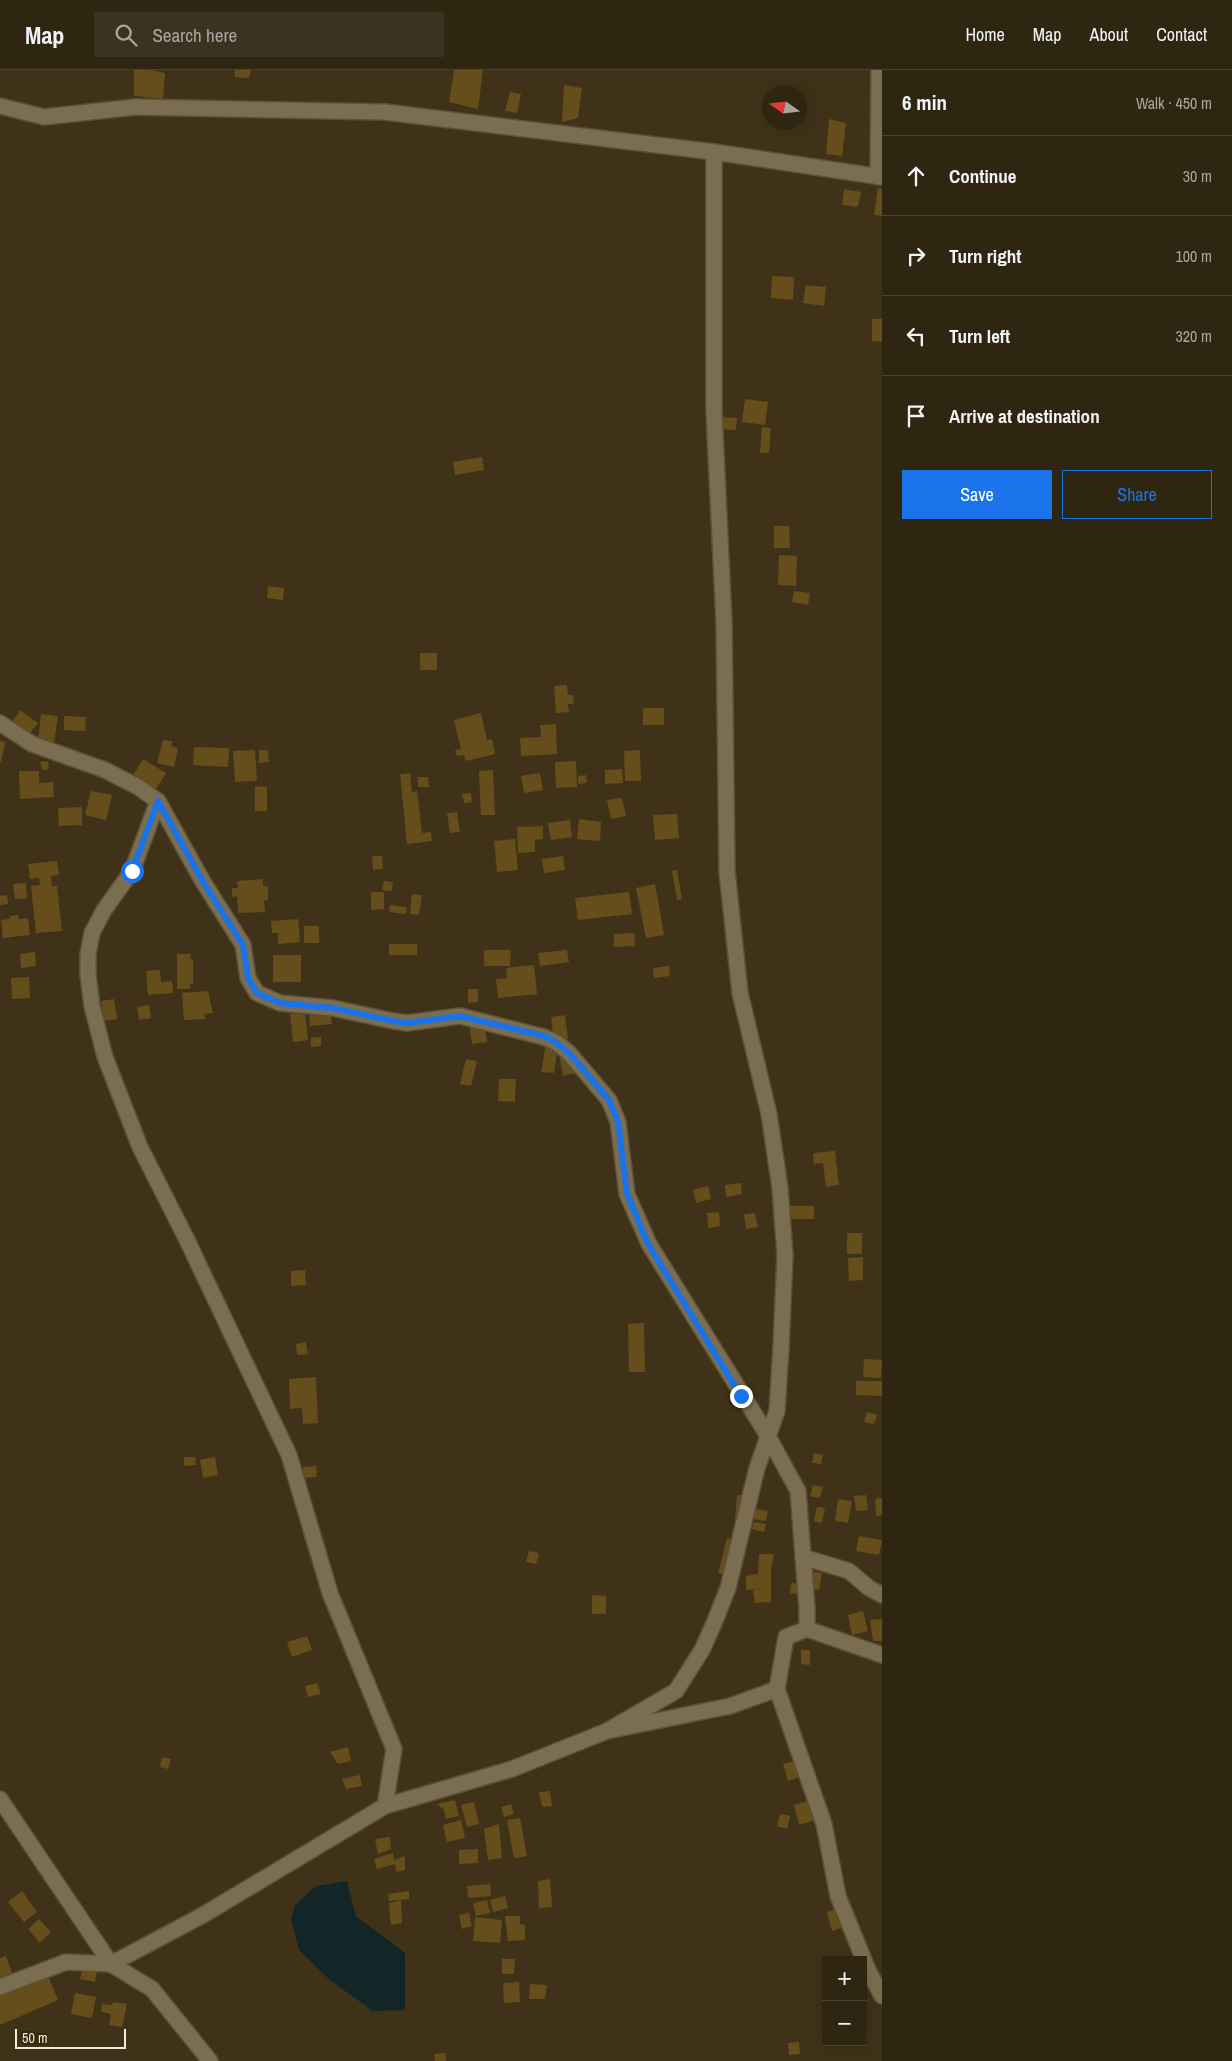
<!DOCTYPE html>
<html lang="en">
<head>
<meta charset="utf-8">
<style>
	:root { --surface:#2f2612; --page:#3b3220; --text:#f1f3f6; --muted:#a7a59f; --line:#4a4332; --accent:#1a73e8 }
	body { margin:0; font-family:"Archivo Narrow",sans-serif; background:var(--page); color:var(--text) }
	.controls { position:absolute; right:15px; bottom:15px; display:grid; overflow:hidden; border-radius:0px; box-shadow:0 5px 20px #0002 }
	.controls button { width:45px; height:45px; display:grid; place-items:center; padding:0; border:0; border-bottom:1px solid var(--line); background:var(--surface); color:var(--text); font:25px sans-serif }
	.compass { position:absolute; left:762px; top:15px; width:45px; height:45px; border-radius:50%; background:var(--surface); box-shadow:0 5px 20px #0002; rotate:284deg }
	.scale { position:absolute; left:15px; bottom:12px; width:111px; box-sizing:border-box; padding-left:5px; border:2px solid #f2eada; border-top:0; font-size:14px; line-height:18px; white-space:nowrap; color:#f2eada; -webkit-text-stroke:4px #35280d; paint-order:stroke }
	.stop { position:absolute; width:15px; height:15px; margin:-11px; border:4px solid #1a73e8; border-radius:50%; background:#fff }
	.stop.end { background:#1a73e8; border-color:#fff; box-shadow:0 1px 5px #0008 }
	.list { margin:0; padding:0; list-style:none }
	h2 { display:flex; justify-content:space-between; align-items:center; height:65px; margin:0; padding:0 20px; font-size:21px }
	h2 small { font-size:16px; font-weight:400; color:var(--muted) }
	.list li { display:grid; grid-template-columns:32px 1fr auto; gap:15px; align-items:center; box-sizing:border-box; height:80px; padding:0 20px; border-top:1px solid var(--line) }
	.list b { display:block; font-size:19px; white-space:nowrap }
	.list em { font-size:16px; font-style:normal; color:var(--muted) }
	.actions { display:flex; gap:10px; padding:15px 20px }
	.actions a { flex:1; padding:11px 0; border:1px solid var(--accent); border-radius:0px; text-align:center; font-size:18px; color:var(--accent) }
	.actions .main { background:var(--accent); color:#fff }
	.icon { flex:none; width:28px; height:28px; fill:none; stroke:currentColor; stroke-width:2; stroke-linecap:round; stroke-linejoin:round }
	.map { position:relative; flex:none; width:882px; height:1991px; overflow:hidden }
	header { display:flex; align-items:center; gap:30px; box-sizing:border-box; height:70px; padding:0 25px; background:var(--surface); border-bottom:1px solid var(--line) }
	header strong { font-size:24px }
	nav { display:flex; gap:28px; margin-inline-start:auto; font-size:18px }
	.search { width:350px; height:45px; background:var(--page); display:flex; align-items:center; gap:12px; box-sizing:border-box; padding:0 18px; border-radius:0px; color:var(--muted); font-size:19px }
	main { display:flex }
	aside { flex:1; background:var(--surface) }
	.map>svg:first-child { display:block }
	.water { fill:#132627 }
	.building { fill:#654e1b }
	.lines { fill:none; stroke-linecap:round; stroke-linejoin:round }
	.minor-casing { stroke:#5b5039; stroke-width:18 }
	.minor { stroke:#7b6d50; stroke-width:15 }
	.route { stroke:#1a73e8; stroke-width:6 }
</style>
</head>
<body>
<header>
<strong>Map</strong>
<div class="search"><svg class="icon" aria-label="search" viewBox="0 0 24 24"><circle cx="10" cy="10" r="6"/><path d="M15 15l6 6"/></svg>Search here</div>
<nav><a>Home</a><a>Map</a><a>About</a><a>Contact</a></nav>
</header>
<main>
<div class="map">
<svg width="882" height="1991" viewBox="0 0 882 1991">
	<rect width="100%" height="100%" fill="#3f3218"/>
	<path class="water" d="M347 1811 356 1846 405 1883V1940L373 1941 331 1911 299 1880 291 1849 295 1835 316 1816Z"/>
	<g class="building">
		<path d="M134 0H151L165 3 163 29 134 26Z"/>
		<path d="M235 0H251L249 8 235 7Z"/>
		<path d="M454 0H483L478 39 449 32Z"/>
		<path d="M564 15 582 18 578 48 562 52Z"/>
		<path d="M510 22 521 24 517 43 505 41Z"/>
		<path d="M829 49 846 53 842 86 826 84Z"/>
		<path d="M878 118 882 119V146L874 145Z"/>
		<path d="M844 119 861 122 858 137 842 135Z"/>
		<path d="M772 206 794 207 793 230 771 228Z"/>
		<path d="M806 215 826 217 824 236 803 233Z"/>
		<path d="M872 249H882V272L872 271Z"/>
		<path d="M745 329 768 332 765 355 742 352Z"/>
		<path d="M719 347 737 348 736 360 718 359Z"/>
		<path d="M762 357 771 358 769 383H760Z"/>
		<path d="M482 387 484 400 455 405 453 392Z"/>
		<path d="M774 456H789L790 478H774Z"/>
		<path d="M779 485 797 486 796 516 778 515Z"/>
		<path d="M268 516 284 518 283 530 267 528Z"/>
		<path d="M794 521 810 523 808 535 792 532Z"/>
		<rect x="420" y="583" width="17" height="17"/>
		<path d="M567 615 568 625H573L574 634H568L569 642 556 643 554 616Z"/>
		<rect x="643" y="638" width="21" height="17"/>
		<path d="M20 640 38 653 28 666 11 654Z"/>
		<path d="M481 643 487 670 492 669 495 684 466 691 464 685 457 686 455 680 461 679 454 650Z"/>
		<path d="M41 644 58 646 54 674 38 672Z"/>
		<path d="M64 646 86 647 85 661 64 660Z"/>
		<path d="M556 654 557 684 521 686 520 668 541 667 540 655Z"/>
		<path d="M163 670 172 671 171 676 178 678 174 697 157 693Z"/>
		<path d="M0 671 5 672 1 693 0 692Z"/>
		<path d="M194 677 229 678 228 697 193 695Z"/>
		<path d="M255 680 257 711 235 712 233 681Z"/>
		<path d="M259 680H268L269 692 259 693Z"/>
		<path d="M640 680 641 711H625L624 681Z"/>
		<path d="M143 689 166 703 155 721 130 710Z"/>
		<path d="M48 691 49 699 42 700 40 692Z"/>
		<path d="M576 691 577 717 556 718 555 692Z"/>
		<path d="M622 699 623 713 605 714V700Z"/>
		<path d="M493 700 495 745H481L479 701Z"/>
		<path d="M19 701H39V713L53 712 54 727 20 729Z"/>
		<path d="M410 703 412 722 417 721 422 763 431 762 432 771 407 774 400 704Z"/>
		<path d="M540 703 543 720 524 723 521 706Z"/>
		<path d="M586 705 587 713 578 714V706Z"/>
		<path d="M418 707H428L429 717H418Z"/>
		<path d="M255 716 267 717V741H255Z"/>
		<path d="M91 721 112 725 106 750 85 745Z"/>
		<path d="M471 723 472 732 464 733 462 724Z"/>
		<path d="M622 728 626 746 611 749 607 730Z"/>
		<path d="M82 737V755L59 756 58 738Z"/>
		<path d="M457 742 460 762 450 763 447 743Z"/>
		<path d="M677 744 679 768 655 770 653 745Z"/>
		<path d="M579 749 601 752 600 771 577 769Z"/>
		<path d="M570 750 572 767 551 770 548 753Z"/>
		<path d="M543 756V769L535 770V782L518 783 517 757Z"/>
		<path d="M515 769 518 800 497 802 494 771Z"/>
		<path d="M372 786H382L383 799 373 800Z"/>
		<path d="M563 786 565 800 544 803 542 789Z"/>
		<path d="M57 791 59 805 51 806 52 816H57L62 861 36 863 31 816 40 815 39 808 30 809 28 794Z"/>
		<path d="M677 800 682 829 677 830 672 801Z"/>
		<path d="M263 809V816H268V830L264 831 265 842 238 843 237 826 232 827V818H238L237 811Z"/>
		<path d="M384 811 393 812 392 821 382 820Z"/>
		<path d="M26 813 27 828 15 829 13 814Z"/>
		<path d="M655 814 664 865 646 868 636 818Z"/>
		<path d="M371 822H384V839L371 840Z"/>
		<path d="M629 822 632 844 578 850 575 828Z"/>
		<path d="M412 824 422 825 419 845 410 844Z"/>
		<path d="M7 825 8 834 0 835V826Z"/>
		<path d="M390 835 407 837 406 844 389 842Z"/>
		<path d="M18 845 19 849 28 848 30 865 3 868 1 850 10 849V846Z"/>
		<path d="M298 849 300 872 278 874V863H272L271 851Z"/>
		<rect x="304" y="856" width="15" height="17"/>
		<path d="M634 863 635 876 614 877V864Z"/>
		<rect x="389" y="874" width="28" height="11"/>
		<path d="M484 880H511L510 896H484Z"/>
		<path d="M567 880 569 892 540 896 538 883Z"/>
		<path d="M35 882 36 896 21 898 20 884Z"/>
		<path d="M177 884H191L190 889H193V914H190V919H177Z"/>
		<rect x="273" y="885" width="28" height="27"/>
		<path d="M534 895 537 924 498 928 496 909 507 908 506 898Z"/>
		<path d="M669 896 670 906 654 908 653 898Z"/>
		<path d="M160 900 161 912 172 911 173 923 148 925 146 901Z"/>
		<path d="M29 907 30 928 12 929 11 908Z"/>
		<path d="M468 919H478V932L468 933Z"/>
		<path d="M208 921 213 943 204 944 205 949 184 950 182 923Z"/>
		<path d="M114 929 117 949 104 951 101 931Z"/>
		<path d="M149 935 151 948 139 950 137 937Z"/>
		<path d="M330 941 332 954 310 956 309 944Z"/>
		<path d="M305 942 308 970 293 972 290 944Z"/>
		<path d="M565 945 568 969 554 971 551 947Z"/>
		<path d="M483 948 487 972 472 974 469 950Z"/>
		<path d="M321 967V976L311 977V968Z"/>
		<path d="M546 974 558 976 554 1003 541 1002Z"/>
		<path d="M572 981 576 1003 563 1006 559 983Z"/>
		<path d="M466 989 477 991 471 1016 460 1014Z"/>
		<path d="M499 1009H516L515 1032 498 1031Z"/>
		<path d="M835 1081 839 1115 826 1117 823 1093 814 1094 813 1083Z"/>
		<path d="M741 1113 742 1124 726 1127 725 1115Z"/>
		<path d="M708 1116 711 1129 696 1133 693 1120Z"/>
		<rect x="783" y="1136" width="31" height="13"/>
		<path d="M719 1142 720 1156 708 1158 707 1143Z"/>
		<path d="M755 1143 758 1157 746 1159 744 1144Z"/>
		<rect x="847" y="1163" width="15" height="21"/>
		<path d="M863 1187V1210L849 1211 848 1188Z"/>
		<path d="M305 1200 306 1215 291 1216V1201Z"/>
		<path d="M644 1253 645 1302H629L628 1254Z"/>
		<path d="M306 1272 308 1284 297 1285 296 1274Z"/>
		<path d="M864 1289 882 1290 881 1308 863 1307Z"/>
		<path d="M316 1307 318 1353 303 1354 302 1338 290 1339 289 1309Z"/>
		<path d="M856 1311H882V1326L856 1325Z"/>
		<path d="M867 1342 877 1345 874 1354 864 1352Z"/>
		<path d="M814 1383 823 1385 821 1394 812 1393Z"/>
		<path d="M184 1387H195L196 1395 184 1396Z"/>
		<path d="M215 1387 218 1405 203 1408 200 1390Z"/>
		<path d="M316 1396 317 1407 303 1408V1397Z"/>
		<path d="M813 1415 823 1417 820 1428 810 1426Z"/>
		<path d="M737 1425 747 1426 745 1451 735 1450Z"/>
		<path d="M866 1425 868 1440 856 1441 854 1426Z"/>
		<path d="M882 1428V1445L876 1446 875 1429Z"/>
		<path d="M838 1429 852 1431 848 1453 835 1451Z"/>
		<path d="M817 1437 825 1438 822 1453 814 1451Z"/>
		<path d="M749 1438 768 1441 766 1451 747 1448Z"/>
		<path d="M754 1452 766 1454 764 1462 752 1459Z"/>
		<path d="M859 1466 882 1470 879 1485 856 1481Z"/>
		<path d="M727 1468 744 1472 735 1507 718 1503Z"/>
		<path d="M529 1481 539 1483 536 1494 526 1492Z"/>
		<path d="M759 1484H774L771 1499V1532L755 1533 753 1520 761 1519 746 1520V1506L758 1504Z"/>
		<path d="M810 1501 822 1503 819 1520 807 1518Z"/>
		<path d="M791 1513 800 1514 799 1524 790 1523Z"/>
		<path d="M592 1525 606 1526V1544H592Z"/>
		<path d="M863 1541 868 1561 852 1565 848 1545Z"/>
		<path d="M882 1549V1571H873L870 1550Z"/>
		<path d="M307 1566 312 1580 292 1587 287 1572Z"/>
		<path d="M801 1580H810V1595L801 1594Z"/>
		<path d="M317 1613 321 1624 308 1627 305 1616Z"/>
		<path d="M348 1677 351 1691 338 1694 330 1682Z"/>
		<path d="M162 1687 171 1689 168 1699 160 1697Z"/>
		<path d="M798 1690 803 1706 788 1711 783 1694Z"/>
		<path d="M360 1705 362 1716 346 1719 342 1709Z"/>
		<path d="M550 1721 552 1736 542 1737 539 1722Z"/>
		<path d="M814 1729 819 1749 799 1755 794 1735Z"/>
		<path d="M455 1730 459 1746 446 1749 444 1740 437 1734Z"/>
		<path d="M474 1732 479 1754 467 1757 461 1735Z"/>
		<path d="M511 1734 514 1744 504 1747 501 1737Z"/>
		<path d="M780 1744 790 1746 787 1759 777 1756Z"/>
		<path d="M520 1748 527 1786 514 1788 507 1750Z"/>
		<path d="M461 1750 465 1768 447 1772 443 1755Z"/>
		<path d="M499 1754 502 1788 488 1790 484 1759Z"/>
		<path d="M390 1767 391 1779 378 1784 375 1769Z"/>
		<path d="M478 1779V1793L459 1794V1780Z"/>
		<path d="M393 1783 394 1790 405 1786V1800L396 1802 395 1794 377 1799 374 1789Z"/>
		<path d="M550 1809 552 1837 539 1838 538 1811Z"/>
		<path d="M490 1814 491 1826 468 1828 467 1816Z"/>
		<path d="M22 1821 37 1842 24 1852 8 1832Z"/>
		<path d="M409 1821V1829L389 1831 388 1824Z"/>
		<path d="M505 1826 508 1838 493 1842 490 1830Z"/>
		<path d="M401 1830 402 1853 391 1855 389 1833Z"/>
		<path d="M487 1830 490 1843 476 1846 473 1833Z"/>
		<path d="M841 1837 847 1856 832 1861 827 1842Z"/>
		<path d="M469 1843 472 1856 462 1859 459 1845Z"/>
		<path d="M505 1846H520V1854L525 1855V1870L508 1871Z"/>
		<path d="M475 1847 502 1850 500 1873 473 1871Z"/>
		<path d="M39 1849 51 1862 40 1873 28 1859Z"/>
		<path d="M6 1886 12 1903 0 1907V1888Z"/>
		<path d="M502 1889H515L514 1904H502Z"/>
		<path d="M83 1898 97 1901 95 1912 80 1909Z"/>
		<path d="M48 1906 58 1930 0 1955V1926Z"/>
		<path d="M519 1912 520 1932 504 1933 503 1913Z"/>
		<path d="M530 1914 547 1915 545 1929H529Z"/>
		<path d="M75 1923 96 1927 92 1948 71 1944Z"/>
		<path d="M113 1932 127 1934 122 1957 109 1955 111 1944 101 1942 102 1934 112 1935Z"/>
		<path d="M799 1972 800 1984 789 1985 788 1973Z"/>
		<path d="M445 1983 446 1991H435L434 1984Z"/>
	</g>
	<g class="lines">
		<defs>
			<g id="minor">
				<path d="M0 36 44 47 135 37 385 42 714 82 882 107"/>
				<path d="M878 107 879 0"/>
				<path d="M0 653 32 674 105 700 138 717 158 731 202 810 243 875 248 908 257 923 280 933 333 938 393 951 407 953 460 946 544 967 557 973 569 983 609 1030 618 1052 627 1124 649 1174 768 1366 798 1421 807 1538V1559L786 1567 777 1619"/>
				<path d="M158 731 132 801 104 840 92 863 88 884V905L92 936 105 987 140 1077 187 1170 289 1385 330 1523 394 1679 385 1736"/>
				<path d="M803 1487 849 1501 869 1518 882 1525"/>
				<path d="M807 1559 882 1585"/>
				<path d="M607 1661 676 1621 702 1580 715 1551 728 1518 757 1398 777 1341 781 1278 785 1185 780 1118 769 1044 740 923 727 801 724 552 714 342V82"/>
				<path d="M0 1729 111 1894 152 1919 210 1991"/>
				<path d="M0 1917 66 1892 111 1894 203 1845 385 1736 512 1699 607 1661 730 1636 777 1619 824 1754 838 1826 868 1900 882 1926"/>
			</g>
		</defs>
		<use href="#minor" class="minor-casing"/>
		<use href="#minor" class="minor"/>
	</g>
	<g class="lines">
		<path class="route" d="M132 801 158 731 202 810 243 875 248 908 257 923 280 933 333 938 393 951 407 953 460 946 544 966 554 971 569 983 609 1030 618 1052 627 1124 648 1174 741 1326"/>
	</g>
</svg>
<div class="controls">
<button>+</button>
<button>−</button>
</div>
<svg class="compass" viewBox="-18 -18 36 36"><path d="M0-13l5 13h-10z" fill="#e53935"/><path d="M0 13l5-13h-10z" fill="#a7a59f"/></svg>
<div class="scale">50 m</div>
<div class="stop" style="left:132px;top:801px"></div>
<div class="stop end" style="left:741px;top:1326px"></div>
</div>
<aside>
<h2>6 min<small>Walk · 450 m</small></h2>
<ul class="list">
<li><svg class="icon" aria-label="ahead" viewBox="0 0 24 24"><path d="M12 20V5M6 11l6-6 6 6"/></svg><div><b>Continue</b></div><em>30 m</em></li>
<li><svg class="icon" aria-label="right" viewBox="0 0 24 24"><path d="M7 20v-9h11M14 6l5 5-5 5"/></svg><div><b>Turn right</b></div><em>100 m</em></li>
<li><svg class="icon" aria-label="left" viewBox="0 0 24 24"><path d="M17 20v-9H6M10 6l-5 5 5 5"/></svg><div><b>Turn left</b></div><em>320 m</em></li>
<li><svg class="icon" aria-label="arrive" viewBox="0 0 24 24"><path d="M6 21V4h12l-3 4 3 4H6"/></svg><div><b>Arrive at destination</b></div></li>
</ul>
<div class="actions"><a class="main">Save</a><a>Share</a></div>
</aside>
</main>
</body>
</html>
